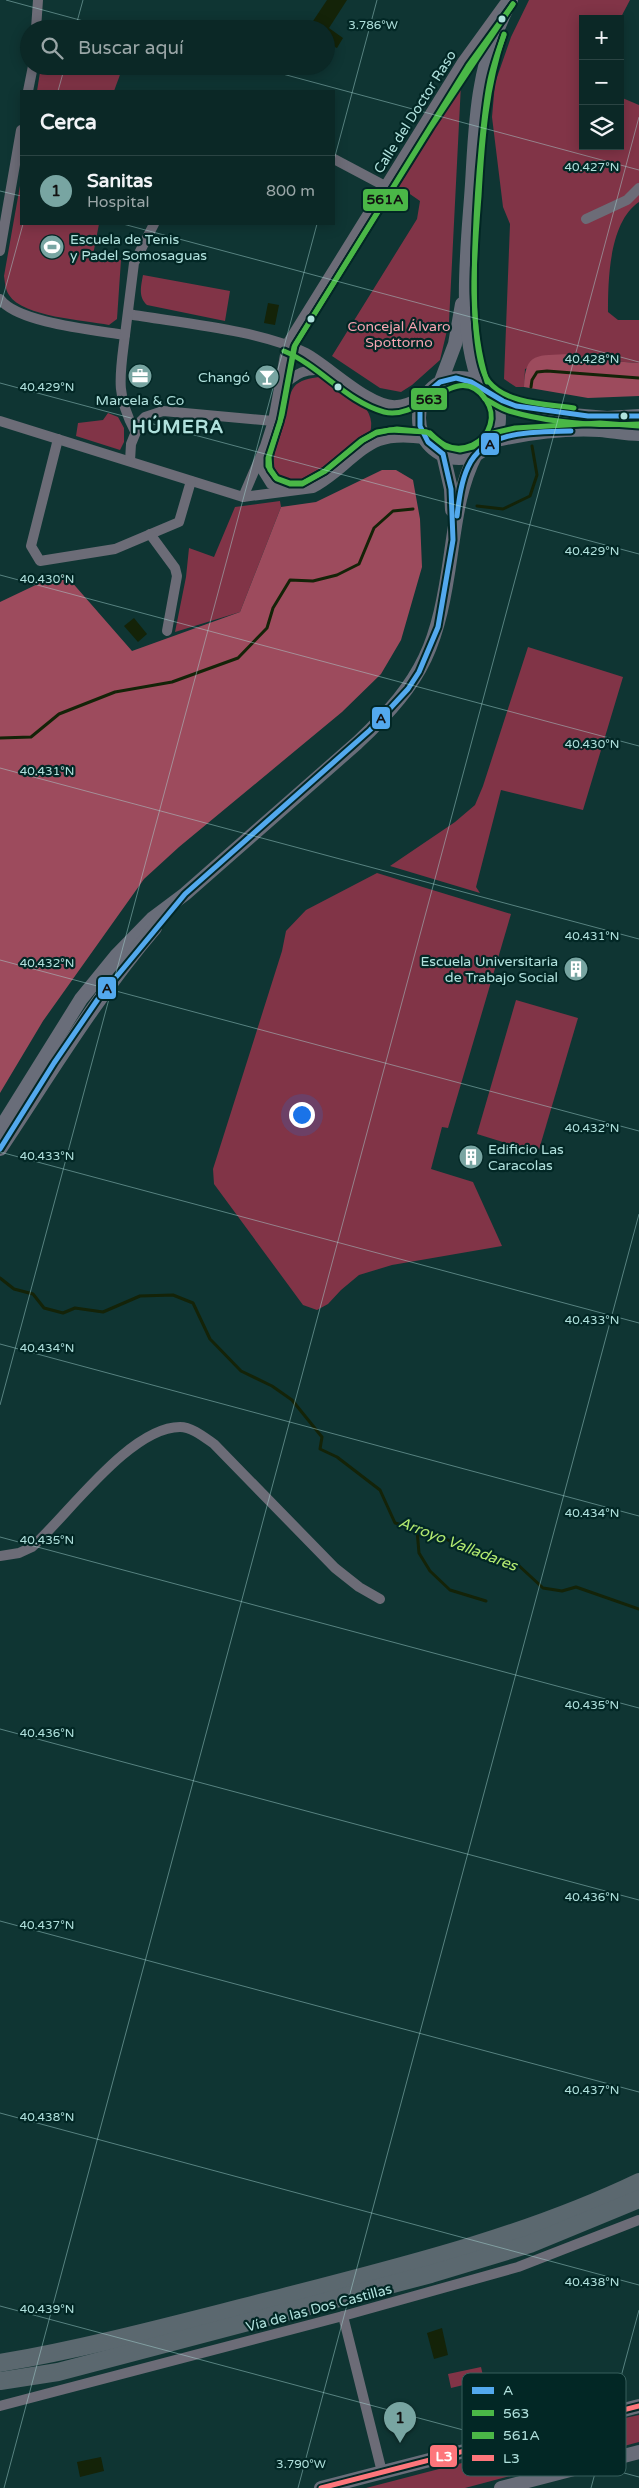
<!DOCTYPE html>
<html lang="es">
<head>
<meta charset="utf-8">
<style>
	:root { --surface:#0b2826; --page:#14302e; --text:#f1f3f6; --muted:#9aa6a7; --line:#2b4443; --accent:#78a5a2 }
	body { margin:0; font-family:"Varela Round",sans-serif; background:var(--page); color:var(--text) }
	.controls { position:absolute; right:15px; top:15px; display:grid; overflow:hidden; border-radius:0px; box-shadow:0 2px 12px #0003 }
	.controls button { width:45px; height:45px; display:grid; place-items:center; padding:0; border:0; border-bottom:1px solid var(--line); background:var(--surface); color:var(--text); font:25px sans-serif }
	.you { position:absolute; left:301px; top:1114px; width:18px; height:18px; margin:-12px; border:4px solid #fff; border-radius:50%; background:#1a73e8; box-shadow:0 0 0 8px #1a73e833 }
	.badge { display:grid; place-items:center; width:32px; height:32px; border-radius:50%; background:var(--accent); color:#111; font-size:16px; font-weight:700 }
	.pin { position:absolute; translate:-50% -41px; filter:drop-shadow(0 1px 2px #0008) }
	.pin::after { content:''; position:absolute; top:26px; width:18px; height:15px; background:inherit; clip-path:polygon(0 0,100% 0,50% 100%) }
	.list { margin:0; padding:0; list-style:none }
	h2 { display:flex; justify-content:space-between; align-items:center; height:65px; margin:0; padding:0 20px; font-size:21px }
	h2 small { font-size:16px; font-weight:400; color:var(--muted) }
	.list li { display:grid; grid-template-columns:32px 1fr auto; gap:15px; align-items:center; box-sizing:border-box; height:70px; padding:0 20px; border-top:1px solid var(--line) }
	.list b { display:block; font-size:19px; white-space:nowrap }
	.list p { margin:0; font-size:16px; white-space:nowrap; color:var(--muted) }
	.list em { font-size:16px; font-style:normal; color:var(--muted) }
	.icon { flex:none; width:28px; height:28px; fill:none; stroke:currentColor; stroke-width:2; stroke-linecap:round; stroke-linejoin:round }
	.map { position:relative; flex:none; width:639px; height:2488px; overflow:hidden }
	.search { position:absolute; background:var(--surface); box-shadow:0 2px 12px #0003; left:20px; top:20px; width:315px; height:55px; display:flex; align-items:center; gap:12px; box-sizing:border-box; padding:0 18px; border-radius:28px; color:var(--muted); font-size:19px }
	.panel { position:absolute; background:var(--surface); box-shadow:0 2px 12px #0003; left:20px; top:90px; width:315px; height:135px; border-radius:0px }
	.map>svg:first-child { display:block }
	.green { fill:#813447 }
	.forest { fill:#9d4b5d }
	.water { fill:#142308 }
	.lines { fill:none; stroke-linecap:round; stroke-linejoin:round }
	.stream { stroke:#142308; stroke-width:3 }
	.street { stroke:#6c6c77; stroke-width:10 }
	.secondary { stroke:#696d79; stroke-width:14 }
	.highway { stroke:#5b686f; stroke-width:18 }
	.bus-1-casing { stroke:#022725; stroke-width:9 }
	.bus-2-casing { stroke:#022725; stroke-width:9 }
	.bus-3-casing { stroke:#022725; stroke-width:9 }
	.bus-4-casing { stroke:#022725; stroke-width:9 }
	.bus-1 { stroke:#53a9ee; stroke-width:5 }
	.bus-2 { stroke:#4ab747; stroke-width:5 }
	.bus-3 { stroke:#4ab747; stroke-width:5 }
	.bus-4 { stroke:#fd767b; stroke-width:5 }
	.ticks { fill:none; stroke:#b0e1dd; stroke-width:1; stroke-opacity:0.45 }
	.bus-dot { fill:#b0e1dd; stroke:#022725; stroke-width:2 }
	.labels { text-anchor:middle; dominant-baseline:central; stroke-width:4.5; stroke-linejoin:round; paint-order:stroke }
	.street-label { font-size:14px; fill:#b0e1dd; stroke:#022725 }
	.poi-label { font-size:14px; fill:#b0e1dd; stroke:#022725; text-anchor:start }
	.park-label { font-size:14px; fill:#f7a5b2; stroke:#022725 }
	.water-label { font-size:15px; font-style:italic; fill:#b4eb71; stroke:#022725 }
	.district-label { font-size:19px; font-weight:bold; letter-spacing:1px; fill:#b0e1dd; stroke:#022725 }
	.key { fill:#022725; stroke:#365f5c; stroke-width:1 }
	.key-label { font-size:14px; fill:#b0e1dd }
	.ticks-label { font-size:12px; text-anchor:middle; fill:#b0e1dd; stroke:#022725; stroke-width:4.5; stroke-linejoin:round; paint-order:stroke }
	.line-badge { stroke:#022725; stroke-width:2 }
	.badge-label { font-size:14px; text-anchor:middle; font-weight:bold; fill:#fff }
	.pale-badge-label { font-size:14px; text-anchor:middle; font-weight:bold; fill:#111 }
</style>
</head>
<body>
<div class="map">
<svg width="639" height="2488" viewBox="0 0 639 2488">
	<rect width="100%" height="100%" fill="#0f3533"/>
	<g class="green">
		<path d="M529 0H630L620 19H583V146H620V97L639 105V202C609 222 608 280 608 312L618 320H639V363L610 361 569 354 525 369 524 387H516L504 379 510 224 503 207 492 117 495 83 511 37Z"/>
		<path d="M41 66H97L121 72 114 91H37Z"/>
		<path d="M458 81 461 84 449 322 440 360 412 385 401 392 380 388 332 356 417 219 420 201 394 183Z"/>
		<path d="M21 180V224H99L93 255 121 260 117 319 109 325C84 320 23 317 9 295 5 289 5 282 4 276Z"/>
		<path d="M143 275 230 291 225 321 147 305C138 297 141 286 143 275Z"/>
		<path d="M319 377C341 386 379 405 370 433 345 454 309 497 275 474L273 466C274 449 285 400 294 387 299 380 311 378 319 377Z"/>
		<path d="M108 413 118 417 124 428V442L120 450 76 436 78 423 103 420Z"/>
		<path d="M280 501 281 507 240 612 175 632 186 577 189 548 214 557 235 507Z"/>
		<path d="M528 647 623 677 583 810 501 790 476 887 480 893 390 866 455 822 475 805 483 786Z"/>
		<path d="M377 873 511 914 448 1128 442 1127 431 1169 473 1182 502 1246 392 1265 359 1275 341 1290 328 1304 317 1310 303 1305 214 1184 213 1169 282 951 286 931 306 910Z"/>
		<path d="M516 1000 578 1018 538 1153 477 1134Z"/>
		<path d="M481 2367 484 2380 451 2388 448 2374Z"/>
		<path d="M639 2415V2442L465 2488H366L611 2424V2421Z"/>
	</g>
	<g class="forest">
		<path d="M569 354 610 361 639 363V396L588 398 524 387C525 351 538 356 569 354Z"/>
		<path d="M382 470H396L413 480 420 519 422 567 401 640 381 674 342 712 179 847 144 879 43 1021 0 1093V602L63 572 132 651 240 612 281 507 316 502Z"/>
	</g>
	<g class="water">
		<path d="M327 0H347L329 28 343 38 337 48 326 43V29H319L311 24Z"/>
		<path d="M268 303 279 305 275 325 264 323Z"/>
		<path d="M134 618 147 634 138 642 124 626Z"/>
		<path d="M442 2328 448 2355 434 2359 427 2333Z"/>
		<path d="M101 2457 104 2471 80 2477 77 2462Z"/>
	</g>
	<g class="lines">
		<g class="stream">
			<path d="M531 387 532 380 537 372 547 371 639 378"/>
			<path d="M477 506 503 509 530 496 537 475 532 446"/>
			<path d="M0 738 31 737 59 714 115 692 172 682 238 658 267 628 273 608 290 580 313 581 337 575 359 564 374 528 393 511 413 509"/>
			<path d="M0 1278 14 1289 33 1294 44 1308 63 1313 75 1308 103 1312 140 1296 173 1295 193 1303 210 1339 241 1371 272 1386 292 1400 322 1437 320 1449 337 1457 380 1490 395 1523 441 1536 464 1549 516 1563 543 1588 562 1591 576 1587 639 1609"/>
			<path d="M417 1530 419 1553 430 1571 450 1590 486 1601"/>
		</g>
		<g class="street">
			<path d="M36 29 38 0"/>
			<path d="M28 91 33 66"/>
			<path d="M334 159 385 186"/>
			<path d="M586 219 627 200 639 188"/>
			<path d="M0 251 21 130"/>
			<path d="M0 299C17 323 95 330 125 335 120 375 115 394 135 431"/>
			<path d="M128 314C180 323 260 330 306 353 329 365 371 408 397 405 407 405 416 399 425 395"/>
			<path d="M125 335 134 263 154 224"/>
			<path d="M279 390C295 373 307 366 329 372"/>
			<path d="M0 421 243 497 313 488C323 483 330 477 339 470 372 442 380 433 425 439"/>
			<path d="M58 439 31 546 40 561 115 549 179 522 191 481"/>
			<path d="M261 459V468L271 484 287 490"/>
			<path d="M130 461 131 444 140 422 145 417 163 411 273 421"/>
			<path d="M243 497 265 446 273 421 287 344 462 62 504 4"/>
			<path d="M150 534 175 568 177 576 167 631"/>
			<path d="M0 1556 19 1553 32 1547C68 1515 130 1427 180 1427 192 1427 204 1437 214 1444L335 1568 359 1587 380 1599"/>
			<path d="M343 2316 382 2472"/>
			<path d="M0 2406 343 2316 518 2267 639 2220"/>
		</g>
		<g class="secondary">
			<circle cx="459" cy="418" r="40"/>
			<path d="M441 381 455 344 462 304"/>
			<path d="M480 384C457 327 468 245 472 184 474 152 475 118 481 86 486 56 497 27 511 0"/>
			<path d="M490 392 510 404 572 415 607 418 639 416"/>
			<path d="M492 441C527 433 565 428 600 430 613 431 626 434 639 434"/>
			<path d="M443 454 451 489 452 510"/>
			<path d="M0 1129 81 999 116 956 153 918 185 894 357 743C426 678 438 645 451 553 456 518 460 485 476 454"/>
			<path d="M0 1149C50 1074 96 997 155 928"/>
			<path d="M321 2488 639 2406"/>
			<path d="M501 2488 639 2452"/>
		</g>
		<g class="highway">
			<path d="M0 2363C93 2347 184 2322 276 2299 400 2267 524 2237 639 2182"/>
			<path d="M0 2381 58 2372 431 2274 530 2244 639 2199"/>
		</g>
		<defs>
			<g id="bus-1">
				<path d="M457 516C459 500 461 482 468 467 485 429 536 432 571 431"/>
				<path d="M0 1149 54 1063 98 999 185 894 370 730 408 689 419 672 438 627 453 540 451 489 443 454 428 442 420 426V409L427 393 440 382 456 378 471 382 503 401 516 406 588 416H639"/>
			</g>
			<g id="bus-2">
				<path d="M284 351C320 366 347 402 384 412 421 422 458 358 486 400 491 408 493 415 490 425 485 443 463 454 445 445 439 442 434 437 430 433"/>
				<path d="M487 382C468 321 474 259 479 196 482 141 486 87 504 34"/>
				<path d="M485 399C493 403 501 409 509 411 550 423 596 426 639 424"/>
				<path d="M426 432 397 429 377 432 363 440 325 471 302 484H290L277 479 270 470 269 457 282 415 295 345 431 127 513 4"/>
			</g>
			<g id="bus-3">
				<path d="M513 4 468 66 294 347 280 422 268 458V466L276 478 290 483H303L325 471 361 441 376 433 390 430 427 432 446 447 460 450 473 447 489 434 515 428 600 423 639 426"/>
				<path d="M504 35C498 51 492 68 489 85 480 133 461 349 489 382 507 404 547 404 574 408"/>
			</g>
			<path id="bus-4" d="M321 2488 639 2406"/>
		</defs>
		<use href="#bus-1" class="bus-1-casing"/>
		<use href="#bus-2" class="bus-2-casing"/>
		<use href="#bus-3" class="bus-3-casing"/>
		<use href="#bus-4" class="bus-4-casing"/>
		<use href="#bus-1" class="bus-1"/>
		<use href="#bus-2" class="bus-2"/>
		<use href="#bus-3" class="bus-3"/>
		<use href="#bus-4" class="bus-4"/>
	</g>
	<path class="ticks" d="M6 0 113 29M75 29 83 0M253 66 639 170M58 91 65 66M334 160 377 0M0 191 21 196M123 224 639 362M0 308 23 224M0 383 639 554M0 575 639 746M0 768 639 939M0 960 639 1131M0 1152 639 1323M0 1344 639 1516M0 1405 317 224M0 1537 639 1708M0 1729 639 1900M0 1921 639 2092M0 2113 639 2285M0 2306 639 2477M4 2488 639 117M298 2488 639 1214M591 2488 639 2310"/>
	<defs>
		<symbol id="stadium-disc" viewBox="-11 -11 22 22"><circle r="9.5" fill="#78a5a2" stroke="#022725"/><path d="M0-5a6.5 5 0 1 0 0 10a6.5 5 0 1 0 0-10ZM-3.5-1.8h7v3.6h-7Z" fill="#fff"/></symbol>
		<symbol id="office-disc" viewBox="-11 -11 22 22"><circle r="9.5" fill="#78a5a2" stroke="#022725"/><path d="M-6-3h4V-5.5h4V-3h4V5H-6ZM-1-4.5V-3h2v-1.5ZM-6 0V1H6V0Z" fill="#fff"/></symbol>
		<symbol id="bar-disc" viewBox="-11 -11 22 22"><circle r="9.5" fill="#78a5a2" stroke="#022725"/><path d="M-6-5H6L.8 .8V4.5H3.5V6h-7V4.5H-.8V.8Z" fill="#fff"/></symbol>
		<symbol id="building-disc" viewBox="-11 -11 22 22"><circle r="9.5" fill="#78a5a2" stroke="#022725"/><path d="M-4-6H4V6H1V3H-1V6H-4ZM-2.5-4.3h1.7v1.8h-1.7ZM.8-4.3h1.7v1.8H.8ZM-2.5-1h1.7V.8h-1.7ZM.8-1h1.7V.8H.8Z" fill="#fff"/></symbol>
	</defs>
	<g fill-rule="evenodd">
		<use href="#stadium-disc" x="38" y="233" width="28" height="28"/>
		<use href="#office-disc" x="126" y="362" width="28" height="28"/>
		<use href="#bar-disc" x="253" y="363" width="28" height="28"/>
		<use href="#building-disc" x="562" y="955" width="28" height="28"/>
		<use href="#building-disc" x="457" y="1143" width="28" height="28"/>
	</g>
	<g class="bus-dot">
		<circle cx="502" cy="19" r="4.5"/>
		<circle cx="311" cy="319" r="4.5"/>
		<circle cx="338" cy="387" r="4.5"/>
		<circle cx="624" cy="416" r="4.5"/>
	</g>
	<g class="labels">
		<g class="street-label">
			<text transform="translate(415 112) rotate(-58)">Calle del Doctor Raso</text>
			<text transform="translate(319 2308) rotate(-15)">Vía de las Dos Castillas</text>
		</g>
		<g class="poi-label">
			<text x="70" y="239">Escuela de Tenis<tspan x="70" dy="16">y Padel Somosaguas</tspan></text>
			<text x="250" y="377" text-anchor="end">Changó</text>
			<text x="140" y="400" text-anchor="middle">Marcela &amp; Co</text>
			<text x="558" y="961" text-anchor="end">Escuela Universitaria<tspan x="558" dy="16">de Trabajo Social</tspan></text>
			<text x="488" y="1149">Edificio Las<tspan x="488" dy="16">Caracolas</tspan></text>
		</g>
		<g class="park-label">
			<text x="399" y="326">Concejal Álvaro<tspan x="399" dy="16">Spottorno</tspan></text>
		</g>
		<g class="water-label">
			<text transform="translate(458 1544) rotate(21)">Arroyo Valladares</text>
		</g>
		<g class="district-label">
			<text x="178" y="427">HÚMERA</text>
		</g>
	</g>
	<rect x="462" y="2373" width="164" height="103" rx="8" class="key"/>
	<rect x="472" y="2387" width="22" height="7" fill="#53a9ee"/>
	<rect x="472" y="2410" width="22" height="6" fill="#4ab747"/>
	<rect x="472" y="2432" width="22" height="7" fill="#4ab747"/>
	<rect x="472" y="2455" width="22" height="6" fill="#fd767b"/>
	<g class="key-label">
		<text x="503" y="2395">A</text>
		<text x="503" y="2418">563</text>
		<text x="503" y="2440">561A</text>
		<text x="503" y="2463">L3</text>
	</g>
	<g class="ticks-label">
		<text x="373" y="29">3.786°W</text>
		<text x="592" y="171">40.427°N</text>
		<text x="592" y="363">40.428°N</text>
		<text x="47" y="391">40.429°N</text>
		<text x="592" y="555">40.429°N</text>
		<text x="47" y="583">40.430°N</text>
		<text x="592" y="748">40.430°N</text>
		<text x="47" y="775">40.431°N</text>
		<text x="592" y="940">40.431°N</text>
		<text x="47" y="967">40.432°N</text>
		<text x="592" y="1132">40.432°N</text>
		<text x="47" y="1160">40.433°N</text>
		<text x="592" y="1324">40.433°N</text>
		<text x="47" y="1352">40.434°N</text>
		<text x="592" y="1517">40.434°N</text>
		<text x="47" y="1544">40.435°N</text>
		<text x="592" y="1709">40.435°N</text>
		<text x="47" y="1737">40.436°N</text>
		<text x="592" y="1901">40.436°N</text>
		<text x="47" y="1929">40.437°N</text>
		<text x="592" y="2094">40.437°N</text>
		<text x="47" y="2121">40.438°N</text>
		<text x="592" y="2286">40.438°N</text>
		<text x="47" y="2313">40.439°N</text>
		<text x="301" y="2468">3.790°W</text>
	</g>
	<g class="line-badge">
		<rect x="362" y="188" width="47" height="24" rx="5" fill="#4ab747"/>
		<rect x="410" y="387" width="38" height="24" rx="5" fill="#4ab747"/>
		<rect x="480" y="432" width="20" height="24" rx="5" fill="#53a9ee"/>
		<rect x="371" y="706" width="20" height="24" rx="5" fill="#53a9ee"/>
		<rect x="97" y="976" width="20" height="24" rx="5" fill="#53a9ee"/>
		<rect x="429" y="2444" width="29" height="24" rx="5" fill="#fd767b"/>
	</g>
	<g class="badge-label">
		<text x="444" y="2461">L3</text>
	</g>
	<g class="pale-badge-label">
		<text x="385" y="204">561A</text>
		<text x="429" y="404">563</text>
		<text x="490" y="449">A</text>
		<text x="381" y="723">A</text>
		<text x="107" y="993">A</text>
	</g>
</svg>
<div class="controls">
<button>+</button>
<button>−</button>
<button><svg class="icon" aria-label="layers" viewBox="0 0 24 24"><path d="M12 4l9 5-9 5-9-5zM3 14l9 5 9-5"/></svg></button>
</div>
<div class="you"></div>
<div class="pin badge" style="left:400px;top:2443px">1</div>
<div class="search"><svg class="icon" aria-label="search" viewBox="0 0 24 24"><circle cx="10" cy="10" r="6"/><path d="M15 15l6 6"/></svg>Buscar aquí</div>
<section class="panel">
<h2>Cerca<small></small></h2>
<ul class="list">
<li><span class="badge">1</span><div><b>Sanitas</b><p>Hospital</p></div><em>800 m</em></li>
</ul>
</section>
</div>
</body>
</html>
